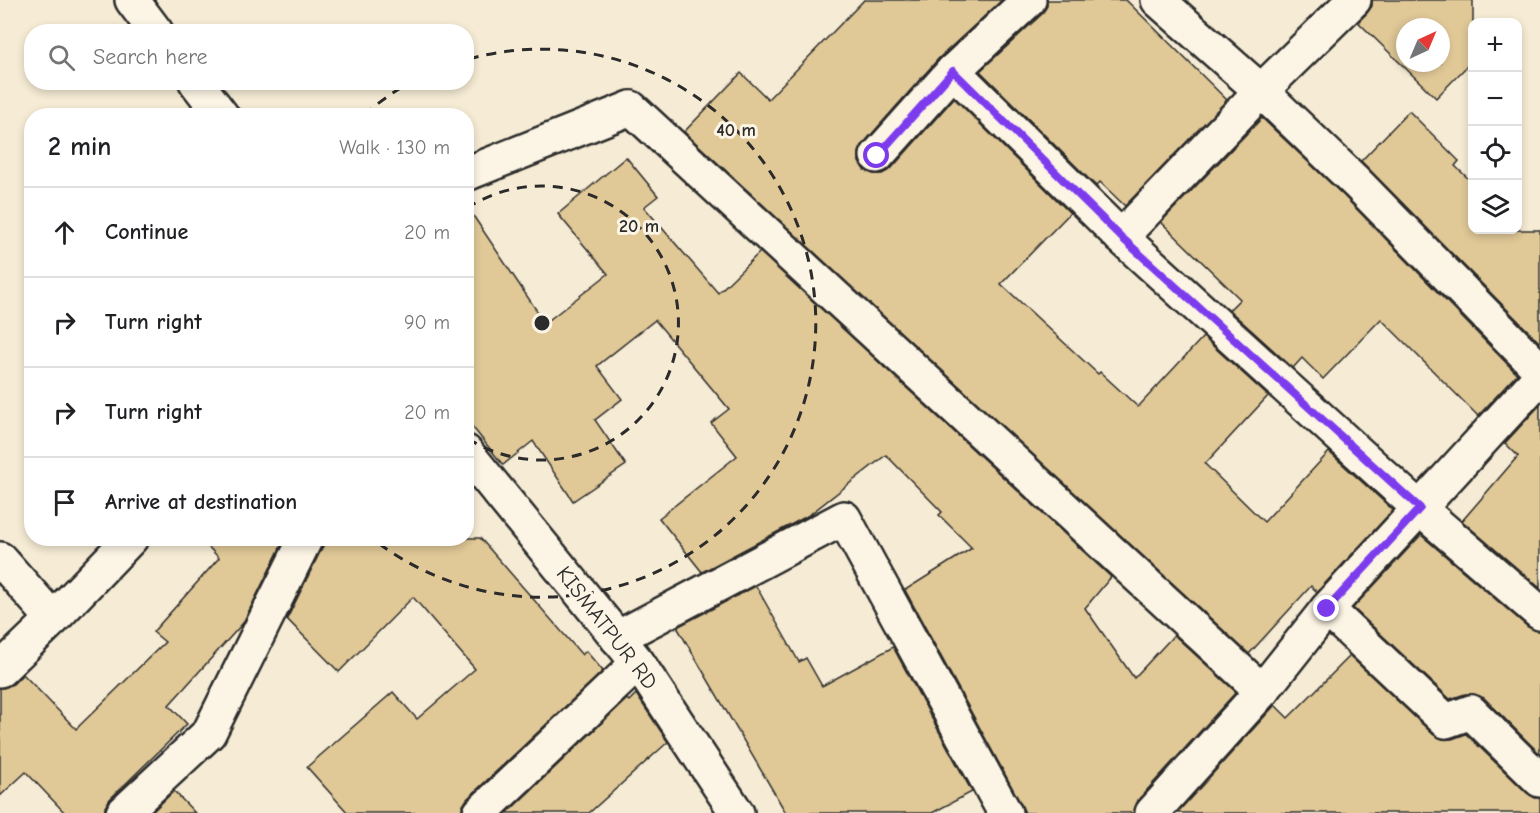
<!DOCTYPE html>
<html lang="en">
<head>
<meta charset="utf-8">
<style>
	:root { --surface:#fff; --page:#f6f6f6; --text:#202124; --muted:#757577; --line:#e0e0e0 }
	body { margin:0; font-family:"Comic Neue",sans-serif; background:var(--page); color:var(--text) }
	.controls { position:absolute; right:18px; top:18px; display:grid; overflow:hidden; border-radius:12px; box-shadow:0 3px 9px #0003 }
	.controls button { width:54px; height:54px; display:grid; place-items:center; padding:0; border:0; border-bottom:2px solid var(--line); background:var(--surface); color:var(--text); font:30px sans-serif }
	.compass { position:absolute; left:1396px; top:18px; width:54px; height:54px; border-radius:50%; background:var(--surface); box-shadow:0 3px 9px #0003; rotate:44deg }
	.stop { position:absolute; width:18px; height:18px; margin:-14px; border:4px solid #7c3aed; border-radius:50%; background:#fff }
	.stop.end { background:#7c3aed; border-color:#fff; box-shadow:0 2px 6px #0008 }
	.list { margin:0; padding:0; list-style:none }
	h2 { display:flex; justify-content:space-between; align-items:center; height:78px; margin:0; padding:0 24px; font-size:26px }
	h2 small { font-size:20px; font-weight:400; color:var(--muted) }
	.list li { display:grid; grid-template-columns:39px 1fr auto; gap:18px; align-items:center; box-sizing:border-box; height:90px; padding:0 24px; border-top:2px solid var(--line) }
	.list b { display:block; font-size:22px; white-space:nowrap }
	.list em { font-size:20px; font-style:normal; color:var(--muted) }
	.icon { flex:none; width:33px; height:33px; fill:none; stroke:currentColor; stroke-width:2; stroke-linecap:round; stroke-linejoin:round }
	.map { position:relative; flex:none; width:1540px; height:813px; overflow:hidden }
	.search { position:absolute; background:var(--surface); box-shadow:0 3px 9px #0003; left:24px; top:24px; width:450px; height:66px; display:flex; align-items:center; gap:15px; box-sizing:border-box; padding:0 21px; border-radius:24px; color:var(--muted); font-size:22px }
	.panel { position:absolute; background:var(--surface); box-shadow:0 3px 9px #0003; left:24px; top:108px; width:450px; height:438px; border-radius:24px }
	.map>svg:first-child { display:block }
	.building { fill:#e0c897; stroke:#2b2b2b; stroke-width:1.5; fill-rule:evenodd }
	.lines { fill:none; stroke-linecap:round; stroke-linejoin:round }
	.minor-casing { stroke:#2b2b2b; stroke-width:38 }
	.minor { stroke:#fcf5e5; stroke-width:33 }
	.route { stroke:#7c3aed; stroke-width:8 }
	.ring { fill:none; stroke:#2b2b2b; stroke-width:3; stroke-dasharray:10 8 }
	.labels { text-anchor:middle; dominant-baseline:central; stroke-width:6; stroke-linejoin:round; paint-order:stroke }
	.street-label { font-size:22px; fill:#2b2b2b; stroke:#fcf5e5 }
	.centre { fill:#2b2b2b; stroke:#fcf5e5; stroke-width:3 }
	.ring-label { font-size:18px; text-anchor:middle; font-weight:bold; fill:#2b2b2b; stroke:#fcf5e5; stroke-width:6; stroke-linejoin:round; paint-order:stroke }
</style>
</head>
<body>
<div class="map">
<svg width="1540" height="813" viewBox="0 0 1540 813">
	<rect width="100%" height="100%" fill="#f6ecd5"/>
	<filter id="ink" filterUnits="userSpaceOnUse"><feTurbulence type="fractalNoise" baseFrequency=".0167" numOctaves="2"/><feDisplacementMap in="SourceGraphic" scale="12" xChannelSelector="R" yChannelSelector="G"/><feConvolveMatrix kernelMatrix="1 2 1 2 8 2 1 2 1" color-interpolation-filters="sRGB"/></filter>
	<g filter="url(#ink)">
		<g class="building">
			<path d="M864 0H1002L939 58 863 144 859 153V162L864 170 874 174H882L891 169 954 98 1070 213 1001 284 1098 374 1100 372 1138 407 1203 337 1268 396 1205 464 1264 522 1329 452 1393 510 1317 592 1311 586 1249 654 684 132 741 73 768 99Z"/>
			<path d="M1047 0H1126L1227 100 1125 206 1100 182 1096 186 980 71 1042 14 1047 6Z"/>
			<path d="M1372 0H1473V60L1436 98 1358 22 1367 13 1372 6ZM1405 27H1441V63H1405Z"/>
			<path d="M1409 111 1459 161 1455 166 1473 183V230H1540V343L1361 161Z"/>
			<path d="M1262 118 1344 196 1517 374 1478 416 1381 319 1323 379 1302 358 1293 368 1229 310 1240 299 1161 222Z"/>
			<path d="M626 157 658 196 644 207 718 293 760 252 1111 577 1085 608 1134 678 1174 635 1236 692 1138 800 1134 813H1025L1021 804 905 590 972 548 939 515 942 512 886 455 809 515 702 572 659 518 737 456 711 423 729 409 655 320 597 366 622 399 595 420 626 465 573 501 533 441 503 465 466 419V205L545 323 608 274 558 214Z"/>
			<path d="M1540 405V588L1462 521 1518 456 1505 443Z"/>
			<path d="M1421 535 1528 627 1540 631V754L1484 698 1474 694H1465L1450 699 1353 608Z"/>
			<path d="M200 538H285L243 623 169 705 187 724 110 799 105 807V813H65L26 772 0 796V688L13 684 23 674 76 729 165 642 153 632 219 558Z"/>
			<path d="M324 538H480L582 655 586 651 603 671 467 799 462 807V813H348L307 767 393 692 417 719 475 669 413 597 339 672 287 619 323 546Z"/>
			<path d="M756 586 799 662 806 658 822 686 893 647 972 792 932 813H786L677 627Z"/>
			<path d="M1350 656 1434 735 1443 739H1452L1466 734 1527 793 1535 798H1540V813H1177L1275 705 1288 718Z"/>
			<path d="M636 694 668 742 589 813H507L627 699 629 701Z"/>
			<path d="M174 791 195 813H151Z"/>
		</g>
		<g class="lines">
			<defs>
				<g id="minor">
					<path d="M132 0 156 32"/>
					<path d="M1158 0 1261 91 1357 183 1540 370"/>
					<path d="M953 71 1121 237 1420 509 1540 613"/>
					<path d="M196 82 222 116"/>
					<path d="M877 156 953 71 1029 0"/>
					<path d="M466 174 631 108 1262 691"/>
					<path d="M1121 237 1261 91 1354 0"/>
					<path d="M466 452 638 663 737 813"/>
					<path d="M0 559 53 619"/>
					<path d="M1327 609 1446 721 1471 712 1540 780"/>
					<path d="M617 638 844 518 1005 813"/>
					<path d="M0 670 53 619 131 538"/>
					<path d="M123 813 209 733 306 538"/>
					<path d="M480 813 638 663"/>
					<path d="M1152 813 1262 691 1327 609 1540 377"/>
				</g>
			</defs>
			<use href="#minor" class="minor-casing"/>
			<use href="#minor" class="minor"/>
		</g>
	</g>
	<g class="lines" filter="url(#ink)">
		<path class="route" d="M877 156 953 71 1121 237 1420 508 1327 609"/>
	</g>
	<g class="ring">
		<path d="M467 208A137 137 0 1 1 467 438"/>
		<path d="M364 115A274 274 0 0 1 409 83M469 59A274 274 0 1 1 373 539"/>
	</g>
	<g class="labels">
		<g class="street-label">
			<text transform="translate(607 628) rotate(52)">KISMATPUR RD</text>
		</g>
	</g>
	<circle cx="542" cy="323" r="9" class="centre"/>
	<g class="ring-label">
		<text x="736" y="136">40 m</text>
		<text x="639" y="232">20 m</text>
	</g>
</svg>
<div class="controls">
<button>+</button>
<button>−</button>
<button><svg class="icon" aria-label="locate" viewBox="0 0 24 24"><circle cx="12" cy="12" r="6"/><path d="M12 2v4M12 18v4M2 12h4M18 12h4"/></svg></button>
<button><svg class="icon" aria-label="layers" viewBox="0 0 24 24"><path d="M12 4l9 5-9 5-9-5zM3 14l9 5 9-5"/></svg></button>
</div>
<svg class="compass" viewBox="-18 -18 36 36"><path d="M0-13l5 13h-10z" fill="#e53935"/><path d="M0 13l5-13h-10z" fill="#757577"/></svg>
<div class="stop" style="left:877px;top:156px"></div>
<div class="stop end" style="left:1327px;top:609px"></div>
<div class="search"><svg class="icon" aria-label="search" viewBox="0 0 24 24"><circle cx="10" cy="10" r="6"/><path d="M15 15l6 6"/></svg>Search here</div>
<section class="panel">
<h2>2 min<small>Walk · 130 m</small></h2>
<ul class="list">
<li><svg class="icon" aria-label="ahead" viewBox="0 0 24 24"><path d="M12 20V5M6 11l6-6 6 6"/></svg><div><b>Continue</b></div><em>20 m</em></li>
<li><svg class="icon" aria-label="right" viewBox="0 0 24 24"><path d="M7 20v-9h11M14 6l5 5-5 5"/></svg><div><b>Turn right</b></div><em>90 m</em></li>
<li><svg class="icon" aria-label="right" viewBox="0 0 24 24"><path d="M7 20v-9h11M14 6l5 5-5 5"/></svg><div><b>Turn right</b></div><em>20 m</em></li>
<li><svg class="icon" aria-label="arrive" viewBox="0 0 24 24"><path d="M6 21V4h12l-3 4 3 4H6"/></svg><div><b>Arrive at destination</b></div></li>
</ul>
</section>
</div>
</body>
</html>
